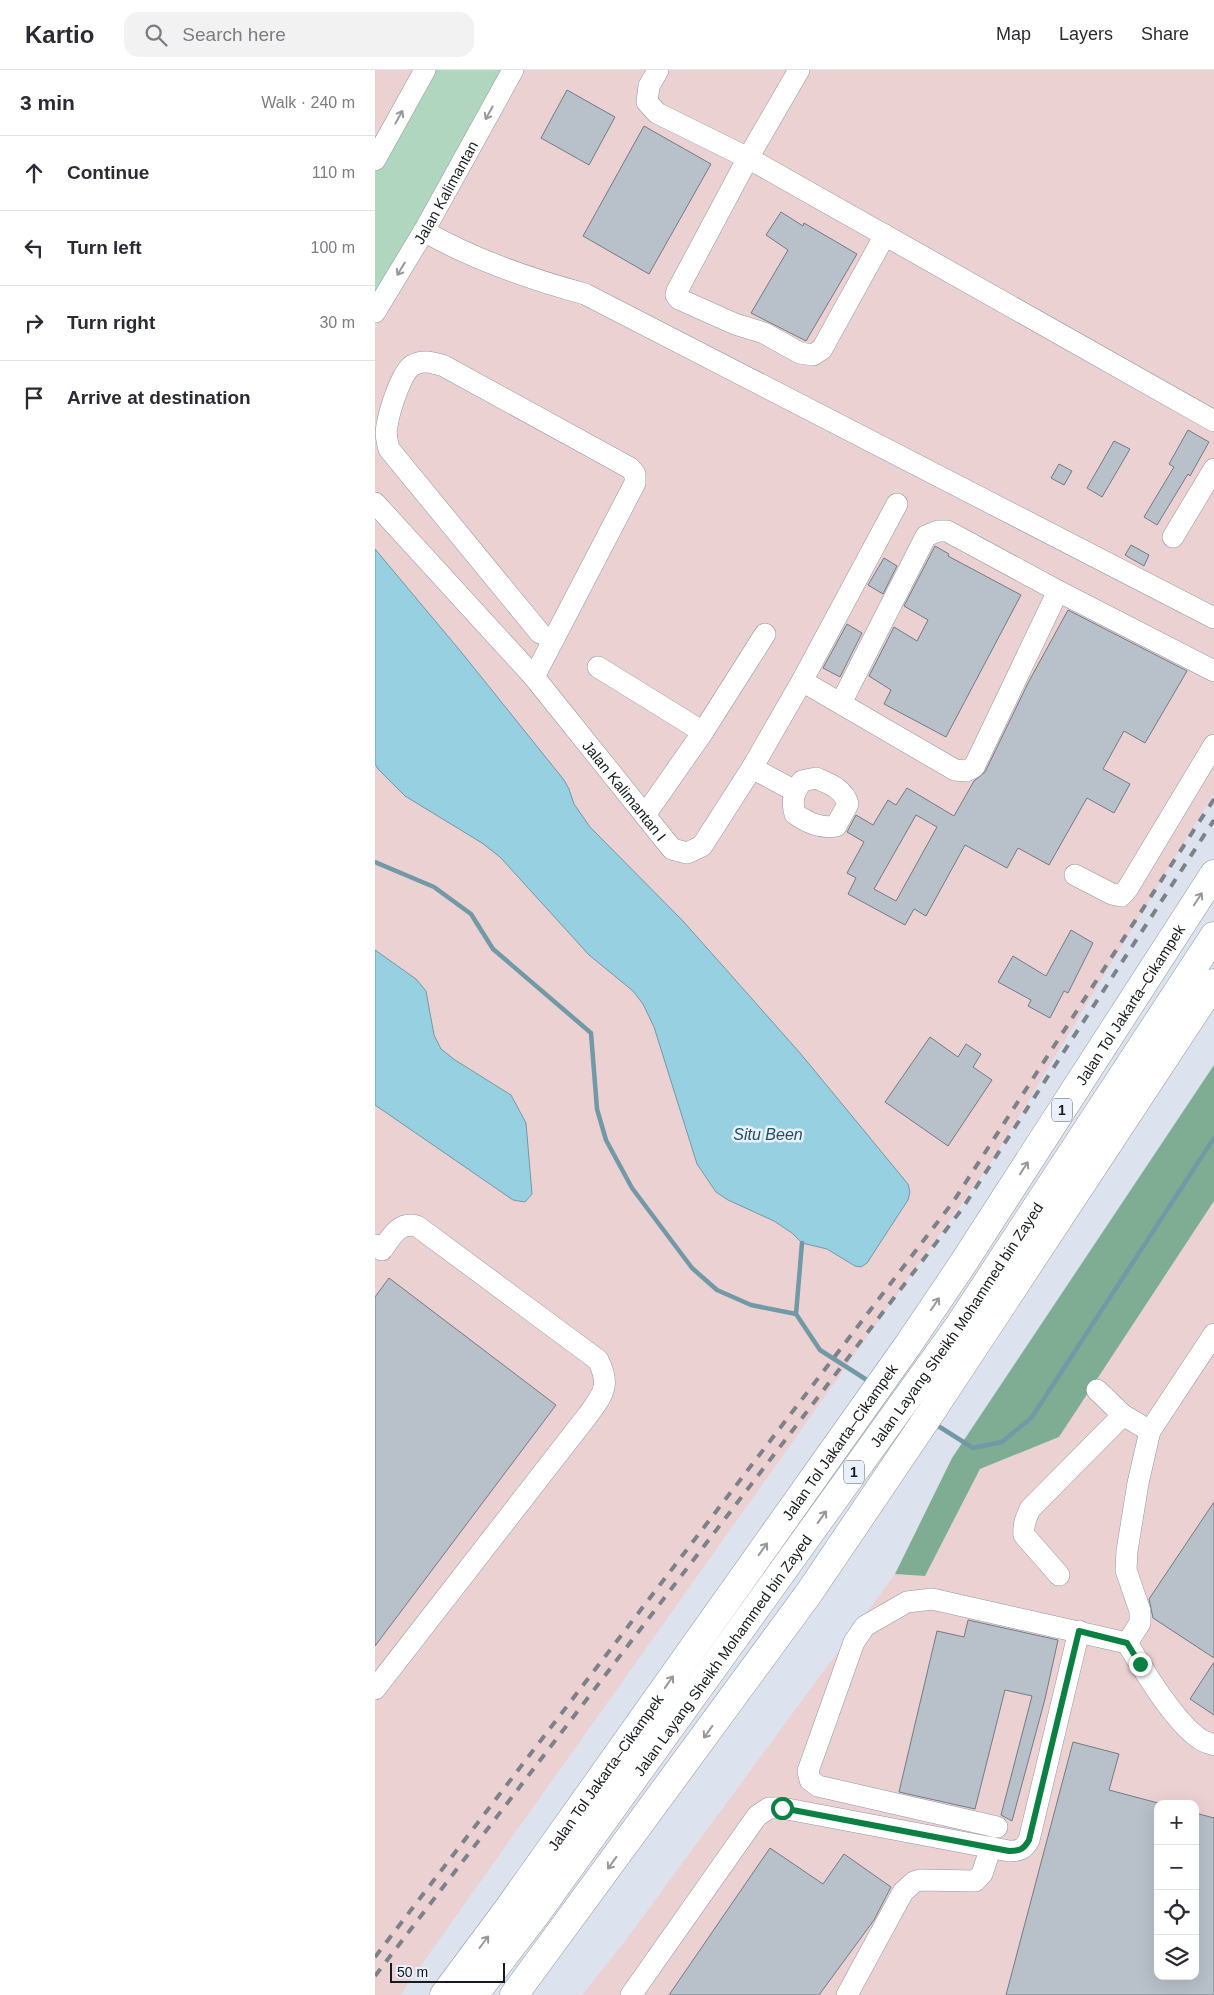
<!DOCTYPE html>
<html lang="en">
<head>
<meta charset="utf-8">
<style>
	:root { --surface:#fff; --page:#f2f2f3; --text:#2b2b33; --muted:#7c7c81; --line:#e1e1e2 }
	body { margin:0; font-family:Helvetica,sans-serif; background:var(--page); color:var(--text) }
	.controls { position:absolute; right:15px; bottom:15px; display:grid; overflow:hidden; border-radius:10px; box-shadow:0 5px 20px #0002 }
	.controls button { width:45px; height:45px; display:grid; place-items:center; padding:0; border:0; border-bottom:1px solid var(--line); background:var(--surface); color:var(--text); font:25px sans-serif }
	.scale { position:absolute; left:15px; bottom:12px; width:115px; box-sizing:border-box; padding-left:5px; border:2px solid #171a1e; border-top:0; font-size:14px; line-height:18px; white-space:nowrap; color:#171a1e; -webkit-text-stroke:4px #e9f0fb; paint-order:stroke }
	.stop { position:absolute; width:15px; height:15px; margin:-11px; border:4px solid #0b8043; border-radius:50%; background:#fff }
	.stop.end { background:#0b8043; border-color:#fff; box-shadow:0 1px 5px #0008 }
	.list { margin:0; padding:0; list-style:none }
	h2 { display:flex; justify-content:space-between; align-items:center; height:65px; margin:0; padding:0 20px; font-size:21px }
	h2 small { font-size:16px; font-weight:400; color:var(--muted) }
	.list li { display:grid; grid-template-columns:32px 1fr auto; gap:15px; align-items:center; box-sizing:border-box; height:75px; padding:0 20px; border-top:1px solid var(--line) }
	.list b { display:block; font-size:19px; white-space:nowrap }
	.list em { font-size:16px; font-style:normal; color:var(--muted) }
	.icon { flex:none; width:28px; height:28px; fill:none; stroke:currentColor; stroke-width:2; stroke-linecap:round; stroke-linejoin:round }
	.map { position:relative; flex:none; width:839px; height:1925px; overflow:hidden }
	header { display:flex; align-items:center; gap:30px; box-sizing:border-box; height:70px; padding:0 25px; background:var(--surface); border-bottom:1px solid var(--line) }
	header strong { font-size:24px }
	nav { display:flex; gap:28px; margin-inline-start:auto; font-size:18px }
	.search { width:350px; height:45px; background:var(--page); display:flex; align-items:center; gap:12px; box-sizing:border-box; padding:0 18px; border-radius:15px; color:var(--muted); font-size:19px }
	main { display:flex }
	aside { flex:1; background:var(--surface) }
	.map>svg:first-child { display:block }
	.industrial { fill:#ecd1d3; fill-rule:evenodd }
	.green { fill:#b0d6c0 }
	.forest { fill:#7fad93 }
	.water { fill:#97d0e0; stroke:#7199a6 }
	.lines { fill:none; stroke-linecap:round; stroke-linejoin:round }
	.stream { stroke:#7199a6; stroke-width:4.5 }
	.building { fill:#b8c0ca; stroke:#737a83; fill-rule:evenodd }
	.minor-casing { stroke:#8f969f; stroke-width:22 }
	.highway-casing { stroke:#8f969f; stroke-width:29 }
	.minor { stroke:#fff; stroke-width:21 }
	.highway { stroke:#fff; stroke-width:28 }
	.rail { stroke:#7d828a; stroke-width:4; stroke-dasharray:9 9; stroke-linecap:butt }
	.oneway { stroke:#97989a }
	.route { stroke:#0b8043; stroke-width:6 }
	.labels { text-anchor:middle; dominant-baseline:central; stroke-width:5; stroke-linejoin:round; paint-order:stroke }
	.shield { fill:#e9f0fb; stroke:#565a60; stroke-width:1 }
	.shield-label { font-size:14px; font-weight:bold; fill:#171a1e }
	.street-label { font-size:15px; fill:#171a1e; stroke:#e9f0fb }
	.water-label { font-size:16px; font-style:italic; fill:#20515d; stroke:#e9f0fb }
</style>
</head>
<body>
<header>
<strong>Kartio</strong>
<div class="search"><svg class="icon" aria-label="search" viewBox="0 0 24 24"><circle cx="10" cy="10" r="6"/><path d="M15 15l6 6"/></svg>Search here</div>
<nav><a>Map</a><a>Layers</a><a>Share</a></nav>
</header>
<main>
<aside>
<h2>3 min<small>Walk · 240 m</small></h2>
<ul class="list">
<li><svg class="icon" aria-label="ahead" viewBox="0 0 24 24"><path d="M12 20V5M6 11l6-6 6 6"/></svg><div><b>Continue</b></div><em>110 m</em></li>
<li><svg class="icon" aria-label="left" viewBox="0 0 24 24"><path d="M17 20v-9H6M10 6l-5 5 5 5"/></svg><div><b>Turn left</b></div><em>100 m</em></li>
<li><svg class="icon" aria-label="right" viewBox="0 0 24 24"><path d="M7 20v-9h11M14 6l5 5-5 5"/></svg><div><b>Turn right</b></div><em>30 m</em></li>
<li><svg class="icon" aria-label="arrive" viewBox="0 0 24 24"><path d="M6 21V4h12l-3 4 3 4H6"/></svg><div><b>Arrive at destination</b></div></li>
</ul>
</aside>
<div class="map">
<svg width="839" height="1925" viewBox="0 0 839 1925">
	<rect width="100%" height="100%" fill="#dce3ee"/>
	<g class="industrial">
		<path d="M0 0H839V723L617 1091 25 1925H0Z"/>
		<path d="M839 1131V1925H207L250 1871 520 1504 550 1506 605 1399 684 1367ZM783 1734H820V1906H783Z"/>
	</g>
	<path class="green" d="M50 0H133L0 235V90Z"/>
	<path class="forest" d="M839 995V1131L684 1367 605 1399 550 1506 520 1504 577 1388Z"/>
	<g class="water">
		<path d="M0 479 87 583 189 710 194 719 199 734 215 757 308 851 425 983 533 1114 535 1122 533 1130 492 1193 486 1197 480 1196 452 1179 427 1173 417 1163 399 1151 353 1130 341 1122 322 1094 279 957 268 934 258 921 214 885 125 787 107 773 30 726 3 699 0 694Z"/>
		<path d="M0 880 41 909 51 921 59 965 66 979 80 990 136 1025 151 1053 157 1124 150 1132 138 1130 0 1035Z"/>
	</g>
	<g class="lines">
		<g class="stream">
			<path d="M0 792 59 817 96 844 118 879 216 963 222 1039 231 1070 257 1118 317 1198 342 1220 376 1235 421 1244 445 1280 495 1312"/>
			<path d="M421 1244 427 1173"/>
			<path d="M560 1354 598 1378 627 1372 657 1347 839 1068"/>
		</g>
	</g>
	<g class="building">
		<path d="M192 20 240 47 214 95 166 68Z"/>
		<path d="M269 56 336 94 274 204 208 166Z"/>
		<path d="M406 142 428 156 429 153 482 184 431 271 376 243 413 180 391 165Z"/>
		<path d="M813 360 834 372 815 406 813 404 782 455 769 447 799 397 794 394Z"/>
		<path d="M739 371 755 379 727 427 712 418Z"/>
		<path d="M684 394 697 401 689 415 676 408Z"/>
		<path d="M756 475 774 485 769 496 750 485Z"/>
		<path d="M560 476 574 484 573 486 646 525 571 667 509 634 516 620 494 606 519 557 542 571 553 550 529 536Z"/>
		<path d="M509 488 522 496 508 524 493 515Z"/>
		<path d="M693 540 812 601 770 673 749 661 728 699 755 714 739 743 712 728 674 795 643 778 632 798 590 775 551 846 539 839 530 855 473 824 481 808 472 803 489 772 472 762 481 745 498 755 513 730 521 735 532 718 579 746 599 711 610 702 653 613ZM541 745 562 757 521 831 499 819Z"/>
		<path d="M472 554 487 563 465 607 448 598Z"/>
		<path d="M696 860 718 873 693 923 689 921 675 948 653 936 656 930 623 912 638 886 671 906Z"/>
		<path d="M555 967 583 987 591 974 606 984 598 997 617 1010 573 1076 510 1032Z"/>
		<path d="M14 1208 181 1335 0 1576V1227Z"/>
		<path d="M839 1432V1588L778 1548 774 1529Z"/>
		<path d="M593 1550 683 1570 670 1629 637 1751 626 1745 657 1626 630 1620 600 1739 524 1722 562 1561 589 1567Z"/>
		<path d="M839 1592V1645L815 1629Z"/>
		<path d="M698 1672 744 1684 734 1720 783 1733V1906H820V1743L839 1748V1925H631Z"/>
		<path d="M395 1778 448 1814 469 1784 516 1817 499 1850 444 1925H294Z"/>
	</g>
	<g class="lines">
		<defs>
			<g id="minor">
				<path d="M283 0 274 16 272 32 282 43 373 88 839 351"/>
				<path d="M424 0 373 88 302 221 301 225 304 229 360 254 389 263 425 283 438 285 447 279 510 165"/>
				<path d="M0 90 50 0"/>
				<path d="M49 161C99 190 155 209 210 224L839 548"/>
				<path id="s1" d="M0 242 49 161 138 0"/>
				<path id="s2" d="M0 433 159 607 297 779 312 783 327 776 377 698 427 611 522 434"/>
				<path d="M798 467 839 399"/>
				<path d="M223 597 328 662 270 745"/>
				<path d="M159 607 260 413V404L255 398 69 296C59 293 48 289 38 295 26 302 14 342 12 356 10 363 12 371 14 379L165 563"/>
				<path d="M427 611 580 700 591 701 599 697 683 521"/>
				<path d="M466 633 551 466 563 461H572L683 521 839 601"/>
				<path d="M328 662 390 564"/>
				<path d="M377 698 420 721"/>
				<path d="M441 708C455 714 469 719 473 734L461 756C445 759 432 752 420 744 416 730 419 722 427 711Z"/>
				<path d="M700 805 737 824 746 826 753 818 839 675"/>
				<path d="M0 1175 7 1180C16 1167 24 1151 42 1156L223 1290C236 1316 228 1324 213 1345L0 1619"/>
				<path d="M722 1320 748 1345 775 1361"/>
				<path d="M684 1505 649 1465C648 1455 651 1448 655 1439L748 1345"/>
				<path d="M752 1573 765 1553V1541L751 1500 752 1481 763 1413 775 1361 839 1264"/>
				<path d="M622 1757 443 1716 435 1710 433 1701 479 1572 490 1556 532 1532 557 1529 752 1573C768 1599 800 1653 825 1669 829 1672 834 1673 839 1675"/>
				<path d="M256 1925 382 1746 394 1738H407L634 1781C645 1781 649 1779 654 1770L704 1561"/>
				<path d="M472 1925 528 1822 539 1812 545 1810 600 1811 607 1804 616 1777"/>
			</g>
			<g id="highway">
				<path id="s3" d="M69 1925 133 1839 533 1275 585 1198 839 804"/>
				<path id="s4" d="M99 1925 159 1847 583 1257 839 866"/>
				<path d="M139 1925 434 1523 557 1341 839 913"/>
			</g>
		</defs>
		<use href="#minor" class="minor-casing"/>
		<use href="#highway" class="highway-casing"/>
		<use href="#minor" class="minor"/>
		<use href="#highway" class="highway"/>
		<g class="rail">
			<path d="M0 1887 578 1132 839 729"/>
			<path d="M0 1906 587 1139 839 750"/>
		</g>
	</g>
	<defs><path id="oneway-shaft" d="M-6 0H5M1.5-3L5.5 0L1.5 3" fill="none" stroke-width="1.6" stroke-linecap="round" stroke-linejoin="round" transform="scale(1.25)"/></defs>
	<g class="oneway">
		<use href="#oneway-shaft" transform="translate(114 43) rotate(119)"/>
		<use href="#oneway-shaft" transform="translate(24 47) rotate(-61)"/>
		<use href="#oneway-shaft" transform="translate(26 199) rotate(121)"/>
		<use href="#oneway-shaft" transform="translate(823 829) rotate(-57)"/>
		<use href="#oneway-shaft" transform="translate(649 1098) rotate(-57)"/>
		<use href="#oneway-shaft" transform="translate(560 1234) rotate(-56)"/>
		<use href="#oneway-shaft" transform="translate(447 1447) rotate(-54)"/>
		<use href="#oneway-shaft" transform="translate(388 1479) rotate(-55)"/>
		<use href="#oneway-shaft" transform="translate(294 1612) rotate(-55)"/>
		<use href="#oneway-shaft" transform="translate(333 1662) rotate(126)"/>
		<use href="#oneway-shaft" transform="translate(237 1793) rotate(126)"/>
		<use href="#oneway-shaft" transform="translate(109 1872) rotate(-53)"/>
	</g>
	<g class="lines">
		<path class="route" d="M407 1738 634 1781C645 1781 649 1779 654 1770L704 1561 752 1573 765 1594"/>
	</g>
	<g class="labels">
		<g class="shield">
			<rect x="677" y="1028.5" width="20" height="23" rx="4"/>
			<rect x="469" y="1390.5" width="20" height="23" rx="4"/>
		</g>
		<g class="shield-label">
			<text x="687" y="1040">1</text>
			<text x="479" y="1402">1</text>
		</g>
		<g class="street-label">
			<text stroke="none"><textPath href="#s1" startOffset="139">Jalan Kalimantan</textPath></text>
			<text stroke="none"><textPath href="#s2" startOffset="381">Jalan Kalimantan I</textPath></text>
			<text stroke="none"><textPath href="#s3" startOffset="1205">Jalan Tol Jakarta–Cikampek</textPath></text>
			<text stroke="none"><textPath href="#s4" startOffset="826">Jalan Layang Sheikh Mohammed bin Zayed</textPath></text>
			<text stroke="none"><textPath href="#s3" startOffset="680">Jalan Tol Jakarta–Cikampek</textPath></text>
			<text stroke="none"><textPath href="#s4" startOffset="421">Jalan Layang Sheikh Mohammed bin Zayed</textPath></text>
			<text stroke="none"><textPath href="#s3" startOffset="275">Jalan Tol Jakarta–Cikampek</textPath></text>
		</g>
		<g class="water-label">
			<text x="393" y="1064">Situ Been</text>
		</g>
	</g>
</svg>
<div class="controls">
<button>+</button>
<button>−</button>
<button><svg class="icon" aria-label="locate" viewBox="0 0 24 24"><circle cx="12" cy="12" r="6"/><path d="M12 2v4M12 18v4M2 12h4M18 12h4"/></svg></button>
<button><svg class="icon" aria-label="layers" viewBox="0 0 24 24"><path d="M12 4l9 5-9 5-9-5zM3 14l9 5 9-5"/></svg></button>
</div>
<div class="scale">50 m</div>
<div class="stop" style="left:407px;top:1738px"></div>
<div class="stop end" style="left:765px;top:1594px"></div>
</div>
</main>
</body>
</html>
